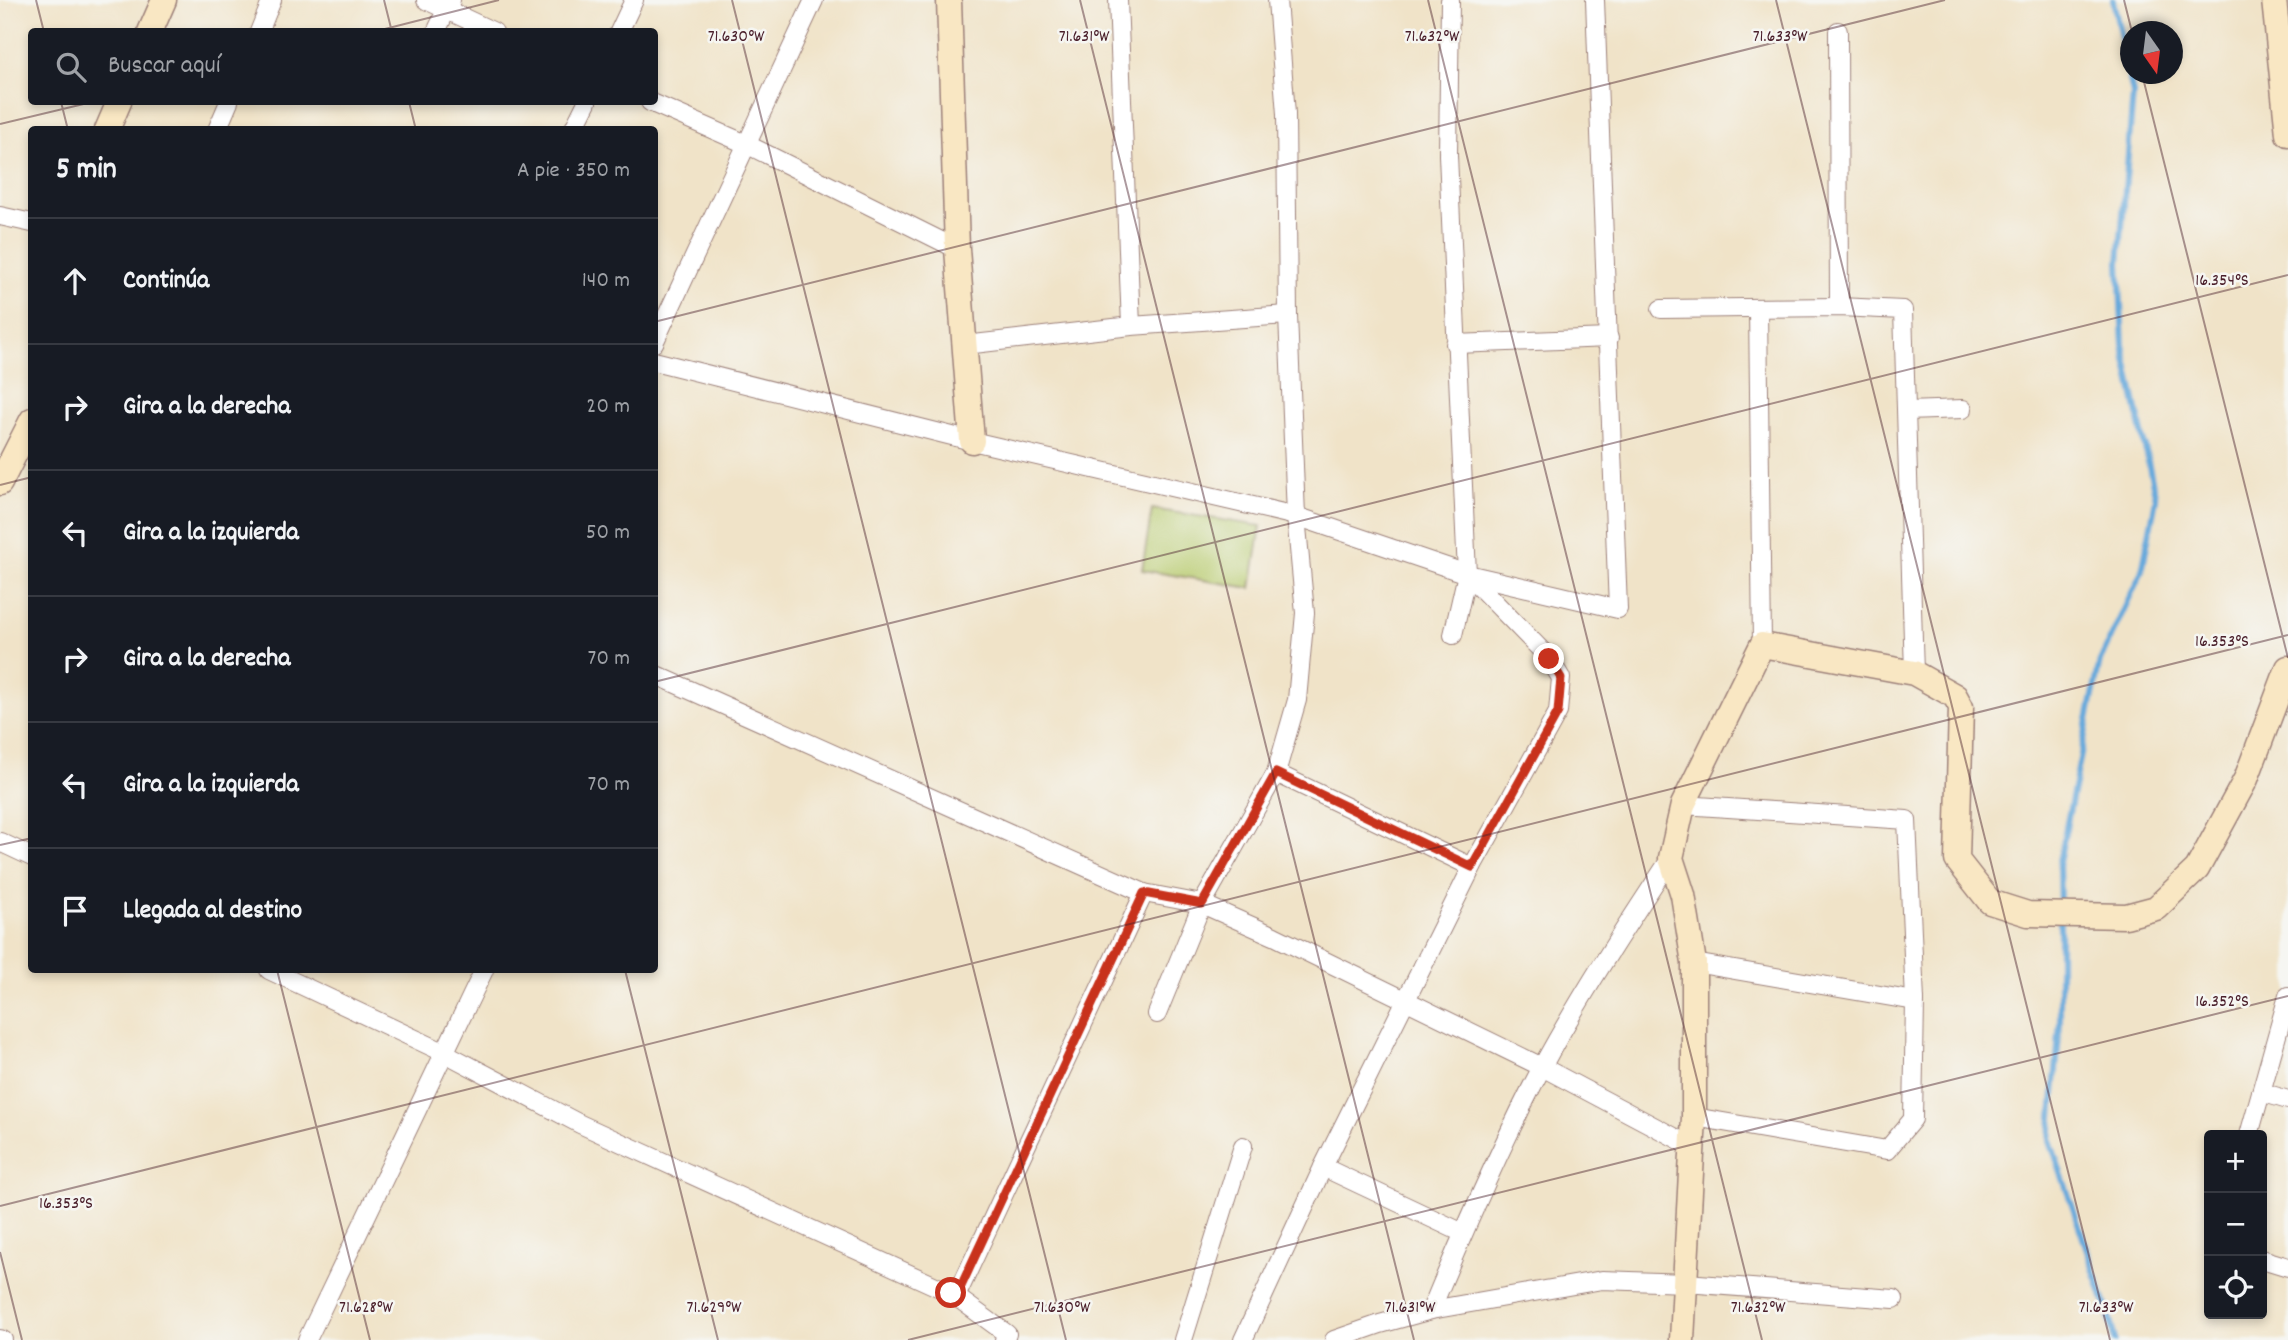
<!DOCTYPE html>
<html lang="es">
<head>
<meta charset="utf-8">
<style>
	:root { --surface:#171b24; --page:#20242c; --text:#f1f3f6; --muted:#9ea1a6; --line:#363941 }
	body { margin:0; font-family:Dekko,sans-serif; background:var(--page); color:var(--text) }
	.controls { position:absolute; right:21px; bottom:21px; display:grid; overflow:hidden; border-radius:7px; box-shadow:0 4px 10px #0003 }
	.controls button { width:63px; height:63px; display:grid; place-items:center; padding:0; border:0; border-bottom:2px solid var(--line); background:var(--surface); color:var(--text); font:35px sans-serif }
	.compass { position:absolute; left:2120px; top:21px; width:63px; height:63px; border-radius:50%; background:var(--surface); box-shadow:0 4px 10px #0003; rotate:166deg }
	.stop { position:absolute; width:21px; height:21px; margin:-16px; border:5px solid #c8321e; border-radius:50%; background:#fff }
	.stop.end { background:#c8321e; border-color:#fff; box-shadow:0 2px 7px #0008 }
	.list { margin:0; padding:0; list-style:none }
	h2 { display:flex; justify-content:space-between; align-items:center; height:91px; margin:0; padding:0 28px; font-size:30px }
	h2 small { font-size:23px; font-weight:400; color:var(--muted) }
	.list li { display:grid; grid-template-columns:46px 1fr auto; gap:21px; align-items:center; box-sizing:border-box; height:126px; padding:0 28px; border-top:2px solid var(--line) }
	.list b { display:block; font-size:26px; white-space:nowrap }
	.list em { font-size:23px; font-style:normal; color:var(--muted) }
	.icon { flex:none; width:38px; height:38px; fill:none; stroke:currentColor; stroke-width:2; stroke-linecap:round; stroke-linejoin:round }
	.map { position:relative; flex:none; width:2288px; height:1340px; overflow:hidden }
	.search { position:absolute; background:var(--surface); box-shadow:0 4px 10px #0003; left:28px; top:28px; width:630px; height:77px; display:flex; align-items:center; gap:18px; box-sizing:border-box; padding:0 24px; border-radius:7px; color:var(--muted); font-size:26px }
	.panel { position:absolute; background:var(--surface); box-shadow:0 4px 10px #0003; left:28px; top:126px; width:630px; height:847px; border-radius:7px }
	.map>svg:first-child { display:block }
	.green { fill:#b8cb6e; stroke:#81754c; stroke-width:2 }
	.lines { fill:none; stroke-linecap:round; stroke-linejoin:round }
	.stream { stroke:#66a9db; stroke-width:6 }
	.street-casing { stroke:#9d817a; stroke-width:20 }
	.secondary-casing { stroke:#9d817a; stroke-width:27 }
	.street { stroke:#fff; stroke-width:18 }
	.secondary { stroke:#f9e7c3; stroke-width:24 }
	.route { stroke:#c8321e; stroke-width:9 }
	.ticks { fill:none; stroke:#4a1f2b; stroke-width:2; stroke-opacity:0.45 }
	.ticks-label { font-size:18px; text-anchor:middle; fill:#4a1f2b; stroke:#f6f6f2; stroke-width:5; stroke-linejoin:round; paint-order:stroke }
</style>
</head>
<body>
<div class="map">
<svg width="2288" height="1340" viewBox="0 0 2288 1340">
	<rect width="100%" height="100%" fill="#f6f6f2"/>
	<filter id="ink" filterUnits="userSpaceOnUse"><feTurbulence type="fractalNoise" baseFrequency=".0143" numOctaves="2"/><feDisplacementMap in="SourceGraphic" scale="14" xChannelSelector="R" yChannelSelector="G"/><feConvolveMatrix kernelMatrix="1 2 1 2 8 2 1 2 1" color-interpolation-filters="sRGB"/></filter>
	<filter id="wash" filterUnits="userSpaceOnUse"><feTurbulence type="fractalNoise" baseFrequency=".00686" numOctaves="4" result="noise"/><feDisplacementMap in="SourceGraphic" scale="28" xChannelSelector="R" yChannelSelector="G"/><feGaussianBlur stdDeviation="1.57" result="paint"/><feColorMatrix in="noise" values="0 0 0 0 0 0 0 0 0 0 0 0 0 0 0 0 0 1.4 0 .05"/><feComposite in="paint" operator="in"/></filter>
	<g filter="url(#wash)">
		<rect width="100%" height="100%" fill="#f0e3c8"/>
		<path class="green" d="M1152 509 1261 526 1251 588 1142 570Z"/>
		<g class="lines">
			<g class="stream">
				<path d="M2060 908 2059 862 2100 661 2142 571 2156 499 2123 345 2119 263 2133 94 2113 0"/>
				<path d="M2060 919V1023L2050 1140 2107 1309 2115 1340"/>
			</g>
		</g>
	</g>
	<g filter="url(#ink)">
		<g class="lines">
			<defs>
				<g id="street">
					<path d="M426 0 494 32"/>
					<path d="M1118 0 1131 326"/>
					<path d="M1450 0 1448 155 1467 574 1453 635"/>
					<path d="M1838 31 1839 307"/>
					<path d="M259 32 272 0"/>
					<path d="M436 32 451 0"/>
					<path d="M619 32 634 0"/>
					<path d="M650 102 746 144 957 249"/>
					<path d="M217 130 229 102"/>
					<path d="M573 130 587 102"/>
					<path d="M0 216 32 223"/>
					<path d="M1758 308 1762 645"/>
					<path d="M1661 309 1839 307 1903 310 1914 673"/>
					<path d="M654 343 814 0"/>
					<path d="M1455 344 1609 338"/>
					<path d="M965 345 1131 326 1288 315"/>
					<path d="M654 361 972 441 1296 516 1467 574 1618 609 1595 0"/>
					<path d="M1907 411 1963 409"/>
					<path d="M654 674 1144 893 1202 904 1274 936 1542 1067 1691 1146"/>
					<path d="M1276 773 1297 700 1305 613 1296 516 1288 315 1286 114 1277 0"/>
					<path d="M1683 805 1907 820 1915 1001 1913 1119 1887 1150 1694 1117"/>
					<path d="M0 842 32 857"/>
					<path d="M1694 963 1915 1001"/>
					<path d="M269 970 443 1052 580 1124 951 1293 1007 1334 1004 1340"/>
					<path d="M1157 1014 1202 904 1276 773 1472 867"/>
					<path d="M2261 1092 2288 1100"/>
					<path d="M2249 1135 2288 996"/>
					<path d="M1323 1167 1463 1233"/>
					<path d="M2262 1259 2288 1267"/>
					<path d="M956 1297 1144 893"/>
					<path d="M1431 1310C1465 1228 1501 1145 1542 1067 1581 995 1626 926 1671 858"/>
					<path d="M0 1339 3 1340"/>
					<path d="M307 1340 484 970"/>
					<path d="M1183 1340 1243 1146"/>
					<path d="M1243 1340 1323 1167 1472 867 1558 712 1561 678 1549 658 1467 574"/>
					<path d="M1334 1340 1380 1324 1431 1310 1602 1280 1686 1283 1894 1299"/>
				</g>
				<g id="secondary">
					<path d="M949 0 957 249 972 441"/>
					<path d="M2274 0 2288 134"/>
					<path d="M150 32 164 0"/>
					<path d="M107 130 119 102"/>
					<path d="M0 483 32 420"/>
					<path d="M1682 1340 1694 1117V963L1683 895 1671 858 1683 805 1762 645 1914 673 1955 696 1961 707 1957 860 1990 902 2028 914 2126 916 2156 908 2197 869 2246 779 2288 668"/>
				</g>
			</defs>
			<use href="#street" class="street-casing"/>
			<use href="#secondary" class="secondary-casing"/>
			<use href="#street" class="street"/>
			<use href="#secondary" class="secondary"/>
		</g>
	</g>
	<g class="lines" filter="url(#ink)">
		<path class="route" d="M951 1293 956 1297 1144 893 1202 904 1276 773 1472 867 1558 712 1561 678 1549 659"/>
	</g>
	<path class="ticks" d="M36 0 44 32M384 0 392 32M732 0 1066 1340M1080 0 1414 1340M1428 0 1762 1340M1776 0 2110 1340M2124 0 2132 32M373 32 499 0M2142 74 2288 658M61 102 68 130M409 102 416 130M0 124 92 102M654 322 1945 0M0 485 32 477M654 682 2288 275M0 845 32 838M277 970 370 1340M625 970 718 1340M0 1206 2288 635M0 1252 22 1340M908 1340 2288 996"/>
	<g class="ticks-label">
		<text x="736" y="41">71.630°W</text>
		<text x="1084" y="41">71.631°W</text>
		<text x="1432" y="41">71.632°W</text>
		<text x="1780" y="41">71.633°W</text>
		<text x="2222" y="285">16.354°S</text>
		<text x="2222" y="646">16.353°S</text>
		<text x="2222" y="1006">16.352°S</text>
		<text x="66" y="1208">16.353°S</text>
		<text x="366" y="1312">71.628°W</text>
		<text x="714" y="1312">71.629°W</text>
		<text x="1062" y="1312">71.630°W</text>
		<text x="1410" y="1312">71.631°W</text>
		<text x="1758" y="1312">71.632°W</text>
		<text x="2106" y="1312">71.633°W</text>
	</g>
</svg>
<div class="controls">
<button>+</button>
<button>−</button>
<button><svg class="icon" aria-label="locate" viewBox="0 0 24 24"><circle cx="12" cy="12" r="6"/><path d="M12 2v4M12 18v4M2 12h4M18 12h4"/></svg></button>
</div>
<svg class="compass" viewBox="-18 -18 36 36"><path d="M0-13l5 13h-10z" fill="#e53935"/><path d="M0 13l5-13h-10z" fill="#9ea1a6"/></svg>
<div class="stop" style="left:951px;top:1293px"></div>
<div class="stop end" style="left:1549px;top:659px"></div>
<div class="search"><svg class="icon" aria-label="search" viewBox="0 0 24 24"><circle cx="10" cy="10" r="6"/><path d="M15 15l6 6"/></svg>Buscar aquí</div>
<section class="panel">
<h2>5 min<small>A pie · 350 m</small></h2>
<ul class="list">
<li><svg class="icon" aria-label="ahead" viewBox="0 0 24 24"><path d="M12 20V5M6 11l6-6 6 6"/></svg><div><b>Continúa</b></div><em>140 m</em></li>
<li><svg class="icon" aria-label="right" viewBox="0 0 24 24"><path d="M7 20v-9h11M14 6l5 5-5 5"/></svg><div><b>Gira a la derecha</b></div><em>20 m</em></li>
<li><svg class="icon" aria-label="left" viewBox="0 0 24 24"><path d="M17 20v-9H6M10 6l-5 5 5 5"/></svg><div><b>Gira a la izquierda</b></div><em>50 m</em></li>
<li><svg class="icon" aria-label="right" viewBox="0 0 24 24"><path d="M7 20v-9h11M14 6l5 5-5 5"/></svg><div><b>Gira a la derecha</b></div><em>70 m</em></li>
<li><svg class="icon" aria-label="left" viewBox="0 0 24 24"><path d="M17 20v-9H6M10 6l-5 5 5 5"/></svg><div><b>Gira a la izquierda</b></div><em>70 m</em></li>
<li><svg class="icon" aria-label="arrive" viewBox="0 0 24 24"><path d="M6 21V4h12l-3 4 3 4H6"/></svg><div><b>Llegada al destino</b></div></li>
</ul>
</section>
</div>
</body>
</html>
